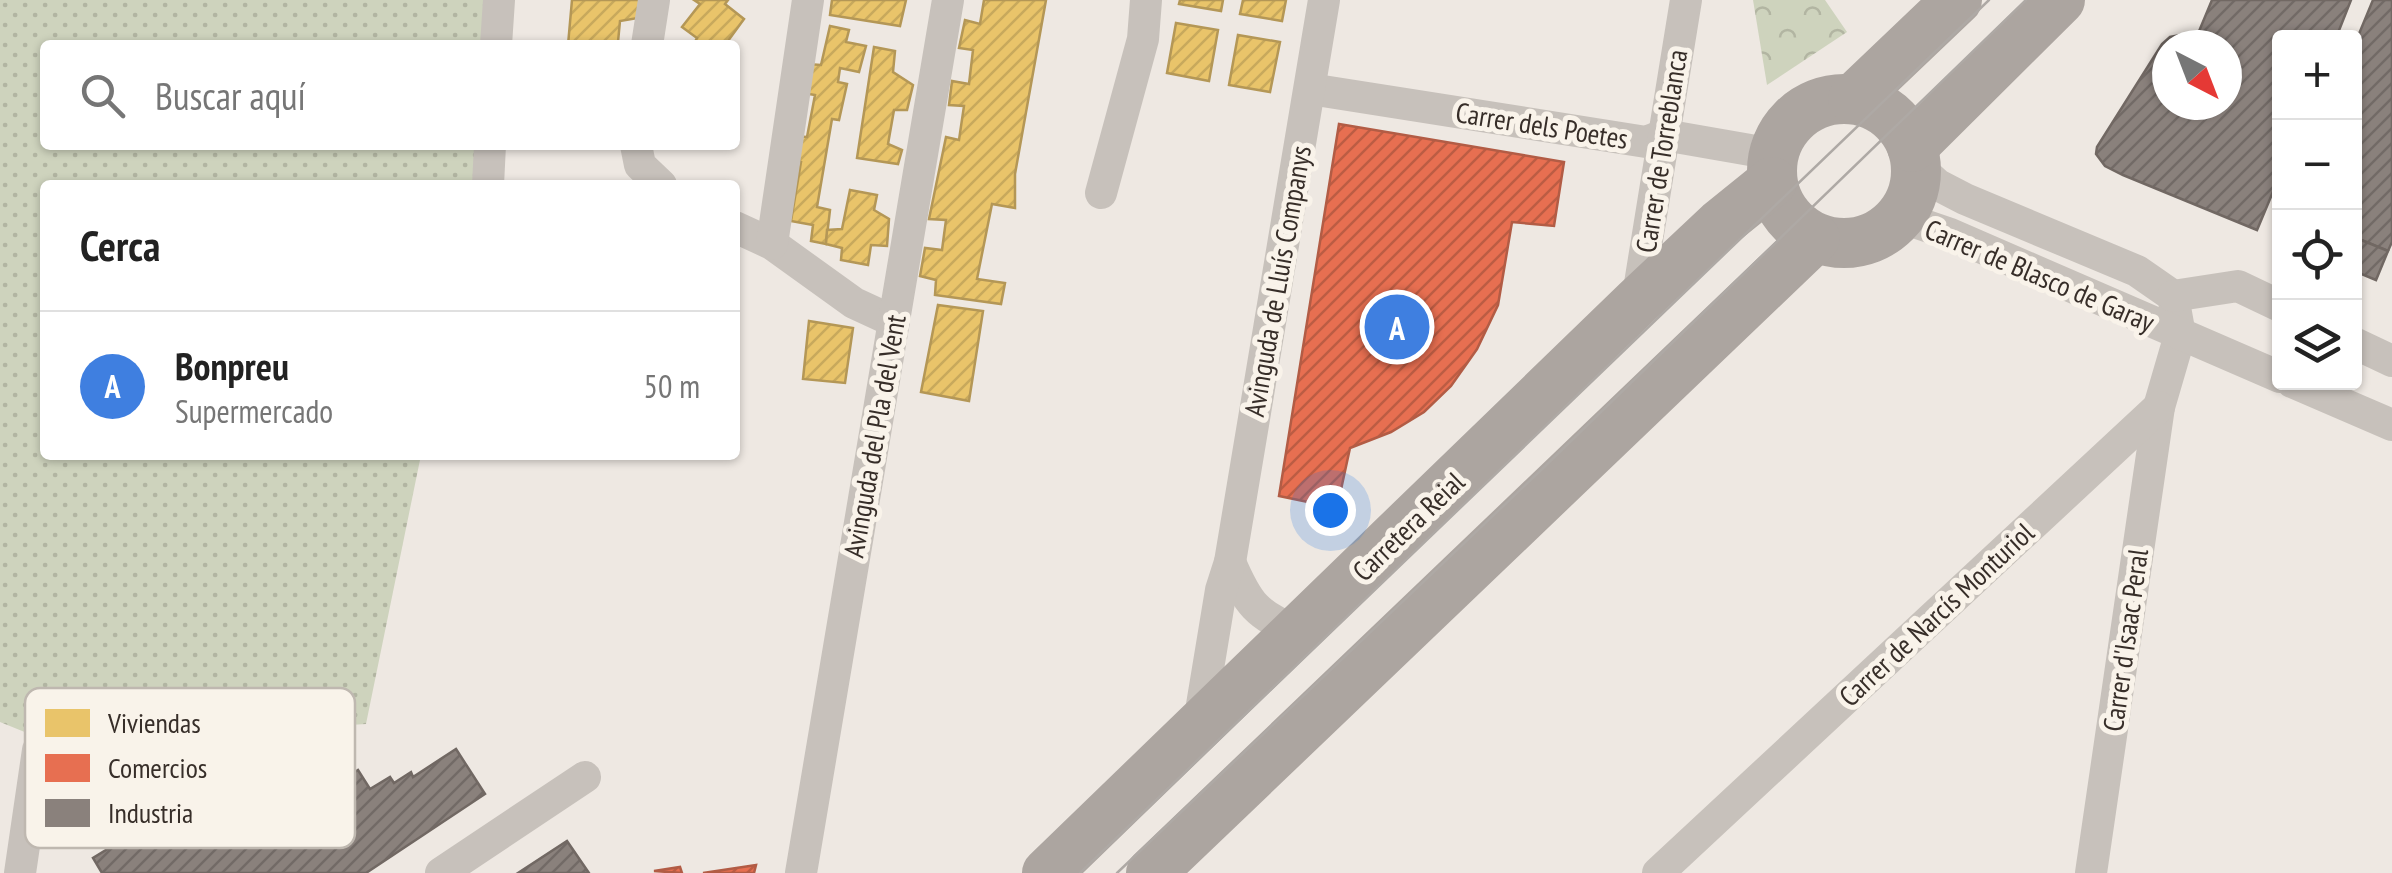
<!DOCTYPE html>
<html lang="es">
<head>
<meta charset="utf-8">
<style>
	:root { --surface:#fff; --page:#f2f2f2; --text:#222; --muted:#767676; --line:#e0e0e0; --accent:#776f6a }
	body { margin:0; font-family:"PT Sans Narrow",sans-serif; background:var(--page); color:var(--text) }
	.controls { position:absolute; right:30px; top:30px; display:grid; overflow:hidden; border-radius:10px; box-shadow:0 2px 8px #0004 }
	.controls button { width:90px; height:90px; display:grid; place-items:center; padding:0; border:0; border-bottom:2px solid var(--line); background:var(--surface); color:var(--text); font:50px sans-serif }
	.compass { position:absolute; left:2152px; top:30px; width:90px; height:90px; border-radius:50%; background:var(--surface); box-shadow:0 2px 8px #0004; rotate:138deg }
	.you { position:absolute; left:1330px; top:510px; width:35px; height:35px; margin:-25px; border:8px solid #fff; border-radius:50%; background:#1a73e8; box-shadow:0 0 0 15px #1a73e833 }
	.badge { display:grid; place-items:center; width:65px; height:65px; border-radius:50%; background:var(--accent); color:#fff; font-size:32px; font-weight:700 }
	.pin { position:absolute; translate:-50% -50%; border:5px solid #fff; box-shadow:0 2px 10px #0006 }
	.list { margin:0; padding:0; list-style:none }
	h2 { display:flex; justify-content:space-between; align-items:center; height:130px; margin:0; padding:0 40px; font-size:42px }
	h2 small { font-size:32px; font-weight:400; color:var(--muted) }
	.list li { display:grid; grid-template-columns:65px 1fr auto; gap:30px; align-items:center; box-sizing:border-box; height:150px; padding:0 40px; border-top:2px solid var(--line) }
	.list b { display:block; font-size:38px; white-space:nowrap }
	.list p { margin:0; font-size:32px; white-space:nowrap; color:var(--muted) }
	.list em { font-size:32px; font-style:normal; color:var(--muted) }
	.icon { flex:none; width:55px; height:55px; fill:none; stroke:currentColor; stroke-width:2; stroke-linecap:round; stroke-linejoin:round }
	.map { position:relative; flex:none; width:2392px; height:873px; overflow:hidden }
	.search { position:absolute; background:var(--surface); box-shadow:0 2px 8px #0004; left:40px; top:40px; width:700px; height:110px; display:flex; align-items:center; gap:25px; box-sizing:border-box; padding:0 35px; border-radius:10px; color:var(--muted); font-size:38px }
	.panel { position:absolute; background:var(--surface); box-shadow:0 2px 8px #0004; left:40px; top:180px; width:700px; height:280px; border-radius:10px }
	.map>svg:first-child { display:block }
	.grass { fill:url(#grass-dots) }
	.forest { fill:url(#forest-crowns) }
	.homes { fill:url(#homes-hatch); stroke:#b49756; stroke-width:2.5 }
	.shops { fill:url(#shops-hatch); stroke:#b25c45; stroke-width:2.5 }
	.industry { fill:url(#industry-hatch); stroke:#716863; stroke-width:2.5; fill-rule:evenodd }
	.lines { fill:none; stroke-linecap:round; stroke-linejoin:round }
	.street { stroke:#c7c1bb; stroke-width:32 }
	.primary { stroke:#aca5a0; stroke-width:50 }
	.tram { stroke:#aea9a5; stroke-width:2.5 }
	.labels { text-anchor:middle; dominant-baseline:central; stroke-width:10; stroke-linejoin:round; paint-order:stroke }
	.street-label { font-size:28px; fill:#372e29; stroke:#f9f3ea }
	.key { fill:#f9f3ea; stroke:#bfb8b0; stroke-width:2.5 }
	.key-label { font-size:28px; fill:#372e29 }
</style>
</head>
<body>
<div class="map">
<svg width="2392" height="873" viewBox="0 0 2392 873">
	<defs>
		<pattern id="grass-dots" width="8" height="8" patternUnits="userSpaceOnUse" patternTransform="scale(2.5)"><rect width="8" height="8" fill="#ced3bd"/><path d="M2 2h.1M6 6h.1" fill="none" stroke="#b2b5a2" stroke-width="1.8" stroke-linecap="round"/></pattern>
		<pattern id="forest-crowns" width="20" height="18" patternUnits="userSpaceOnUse" patternTransform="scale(2.5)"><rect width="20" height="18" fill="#ced3bd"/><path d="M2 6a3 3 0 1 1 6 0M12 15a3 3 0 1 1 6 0" fill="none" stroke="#b2b5a2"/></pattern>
		<pattern id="homes-hatch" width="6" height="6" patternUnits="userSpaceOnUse" patternTransform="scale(2.5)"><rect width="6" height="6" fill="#e9c46a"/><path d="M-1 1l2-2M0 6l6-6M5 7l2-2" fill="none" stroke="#c8a95c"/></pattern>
		<pattern id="shops-hatch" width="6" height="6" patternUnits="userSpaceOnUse" patternTransform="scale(2.5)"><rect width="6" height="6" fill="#e76f51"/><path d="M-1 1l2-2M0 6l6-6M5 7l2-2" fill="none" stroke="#bc5c43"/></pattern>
		<pattern id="industry-hatch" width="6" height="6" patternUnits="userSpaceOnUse" patternTransform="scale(2.5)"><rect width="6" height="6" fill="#8a817c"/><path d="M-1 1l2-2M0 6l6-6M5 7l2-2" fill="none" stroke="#726a66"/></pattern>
	</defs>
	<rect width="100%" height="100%" fill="#eee8e2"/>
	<path class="grass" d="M0 0H484L482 45H45V145H478L476 185H45V455H421L366 724 122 739 32 735 0 722Z"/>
	<path class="forest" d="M1753 0H1825L1847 32 1767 85Z"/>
	<g class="homes">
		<path d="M572 0H641L638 18 620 21 618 42 622 45H568Z"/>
		<path d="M694 0H728L725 4 744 19 725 45H693L697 38 682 27 700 4Z"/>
		<path d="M832 0H906L900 26 830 15Z"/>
		<path d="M984 0H1046L1015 174V208L992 204 977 279 1005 283 1001 304 935 295 936 280 920 276 925 248 942 250 946 220 929 219 946 137 959 140 964 106 949 105 952 81 969 84 973 50 959 48 965 20 980 24Z"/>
		<path d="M1180 0H1223L1221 11 1179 4Z"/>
		<path d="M1243 0H1286L1282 21 1240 14Z"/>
		<path d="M1176 23 1218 30 1209 81 1167 73Z"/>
		<path d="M830 26 849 30 846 42 866 46 859 72 840 68 838 82 847 84 839 120 832 119 817 207 830 210 826 244 811 241 813 225 791 221 801 162 791 160 795 136 807 137 815 95 803 93 808 64 821 65Z"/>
		<path d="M1238 35 1280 42 1270 92 1229 85Z"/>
		<path d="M874 47 895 51 893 72 913 85 907 110H894L888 144 902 150 898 164 857 158Z"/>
		<path d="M850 190 877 195 874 210 889 219 887 246 871 245 868 265 841 260 842 248 826 244 827 230 842 229Z"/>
		<path d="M938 305 983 311 969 401 921 392Z"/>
		<path d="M809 321 853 328 845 383 803 379Z"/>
	</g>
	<g class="shops">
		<path d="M1339 124 1564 162 1554 226 1512 222 1498 305 1477 349 1451 386 1424 412 1391 432 1350 448 1337 508 1279 496Z"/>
		<path d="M756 865 754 873H703Z"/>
		<path d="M680 867 682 873 654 871Z"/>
	</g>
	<g class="industry">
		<path d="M2212 0H2351L2336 38H2280V175L2257 230 2123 175 2105 166 2096 154 2097 147 2162 44 2170 37 2180 35 2195 41ZM2167 45H2227V105H2167Z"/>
		<path d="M2373 0H2392V242L2388 251 2354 237V46Z"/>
		<path d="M2354 237 2388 251 2376 280 2354 271Z"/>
		<path d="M456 749 485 794 366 873H102L93 858 114 845 91 810 106 800 86 768 98 761 168 760 164 754 191 755 211 786 239 768 245 777 258 769 263 777 274 770 279 777 297 765 304 775 320 765 333 786 358 770 370 789 390 777 394 783 411 772 413 777Z"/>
		<path d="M567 841 589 873H518Z"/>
	</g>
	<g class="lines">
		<g class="street">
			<path d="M496 45 499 0"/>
			<path d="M647 45 654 0"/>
			<path d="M1310 89 1646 142 1664 135 1773 154"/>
			<path d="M636 145 640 165 661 185"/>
			<path d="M1916 165 1938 185 1965 199 2137 271 2173 296 2180 335 2159 407 2091 873"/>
			<path d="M488 185 490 145"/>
			<path d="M1101 193 1143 39 1146 0"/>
			<path d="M1900 217 1950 234 2280 377"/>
			<path d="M735 227 772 244 854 303 893 321"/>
			<path d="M772 244 808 0"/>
			<path d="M2173 296 2238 286 2280 306"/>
			<path d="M1637 302 1686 0"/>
			<path d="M2354 343 2392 361"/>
			<path d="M2292 382 2392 425"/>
			<path d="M1230 562C1248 604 1256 615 1299 632"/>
			<path d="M1198 729 1221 590 1230 562 1324 0"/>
			<path d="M20 873 38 750"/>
			<path d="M441 873 585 777"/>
			<path d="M801 873 948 0"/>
			<path d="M1658 873 2159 407"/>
		</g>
		<g class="primary">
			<circle cx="1844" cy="171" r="72"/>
			<path d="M1853 99 1957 0"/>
			<path d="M1912 147 2060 0"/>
			<path d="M1047 873 1637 302 1720 224 1772 182"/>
			<path d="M1151 873 1815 238"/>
		</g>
		<g class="tram">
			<path d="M1080 873 1989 0"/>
			<path d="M1117 873 1539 472 2026 0"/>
		</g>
	</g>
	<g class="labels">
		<g class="street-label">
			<text transform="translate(1542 125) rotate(9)">Carrer dels Poetes</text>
			<text transform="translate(1661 151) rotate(-81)">Carrer de Torreblanca</text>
			<text transform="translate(2040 275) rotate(23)">Carrer de Blasco de Garay</text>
			<text transform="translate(1277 281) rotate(-80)">Avinguda de Lluís Companys</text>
			<text transform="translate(874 436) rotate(-80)">Avinguda del Pla del Vent</text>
			<text transform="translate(1408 526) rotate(-44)">Carretera Reial</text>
			<text transform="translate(1936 614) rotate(-43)">Carrer de Narcís Monturiol</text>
			<text transform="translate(2125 640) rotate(-82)">Carrer d'Isaac Peral</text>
		</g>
	</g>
	<rect x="25" y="688" width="330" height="160" rx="15" class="key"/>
	<rect x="45" y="709" width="45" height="28" fill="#e9c46a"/>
	<rect x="45" y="754" width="45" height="28" fill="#e76f51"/>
	<rect x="45" y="799" width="45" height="28" fill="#8a817c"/>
	<g class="key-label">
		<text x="108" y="733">Viviendas</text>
		<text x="108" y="778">Comercios</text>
		<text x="108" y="823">Industria</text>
	</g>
</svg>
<div class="controls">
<button>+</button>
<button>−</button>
<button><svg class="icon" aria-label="locate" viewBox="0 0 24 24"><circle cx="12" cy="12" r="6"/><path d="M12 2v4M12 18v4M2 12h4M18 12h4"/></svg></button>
<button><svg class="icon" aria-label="layers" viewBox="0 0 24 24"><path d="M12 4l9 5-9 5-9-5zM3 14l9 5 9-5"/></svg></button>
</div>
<svg class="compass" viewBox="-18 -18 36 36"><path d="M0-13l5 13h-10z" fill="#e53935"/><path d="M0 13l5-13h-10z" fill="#767676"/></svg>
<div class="you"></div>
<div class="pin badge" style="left:1397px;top:327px;background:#3f7fe0">A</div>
<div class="search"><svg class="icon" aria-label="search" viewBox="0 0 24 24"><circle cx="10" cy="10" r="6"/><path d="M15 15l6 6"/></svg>Buscar aquí</div>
<section class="panel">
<h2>Cerca<small></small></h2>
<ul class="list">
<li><span class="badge" style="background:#3f7fe0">A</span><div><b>Bonpreu</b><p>Supermercado</p></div><em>50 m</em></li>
</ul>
</section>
</div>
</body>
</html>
